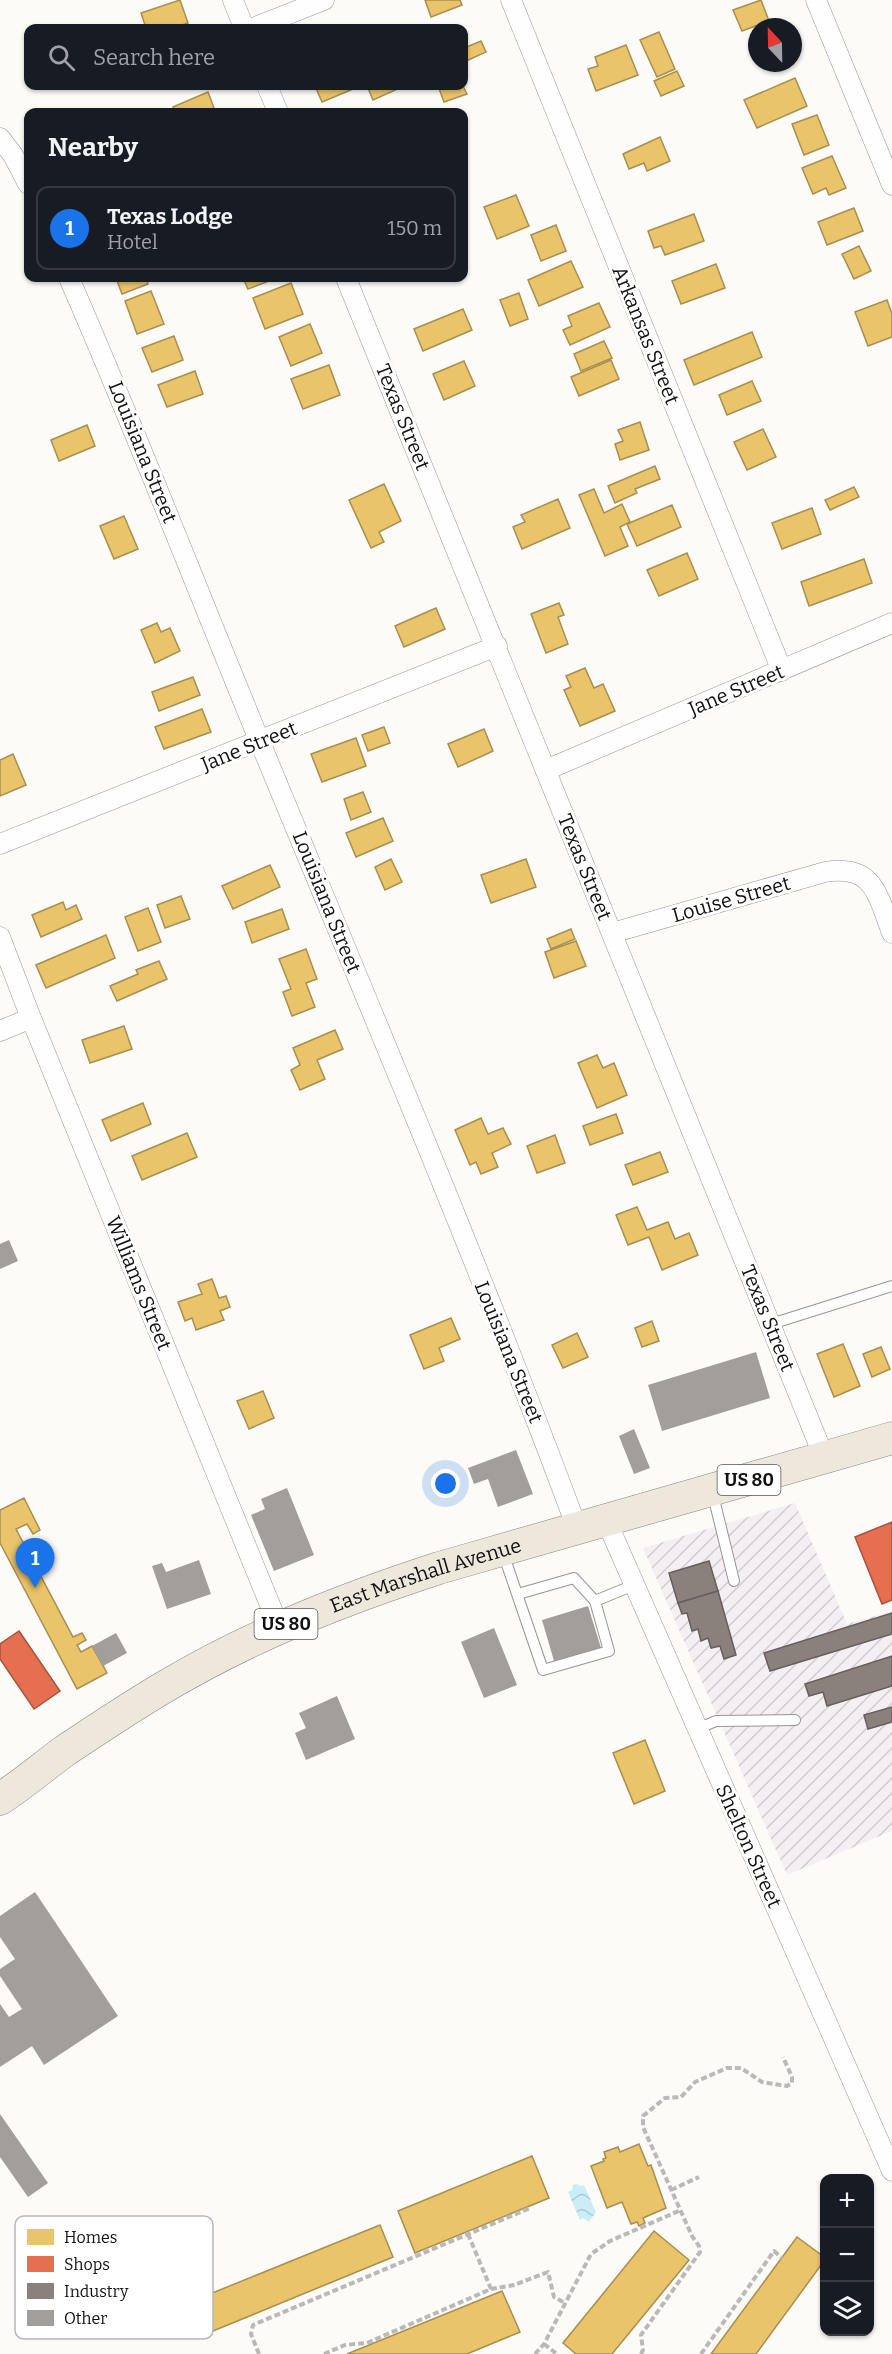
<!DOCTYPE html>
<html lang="en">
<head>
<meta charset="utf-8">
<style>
	:root { --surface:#171b24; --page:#242831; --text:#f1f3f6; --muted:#9ea1a6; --line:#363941; --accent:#1a73e8 }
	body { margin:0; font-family:Bitter,serif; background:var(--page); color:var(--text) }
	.controls { position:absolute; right:18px; bottom:18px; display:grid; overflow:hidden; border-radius:12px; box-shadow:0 2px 4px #0004 }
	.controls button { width:54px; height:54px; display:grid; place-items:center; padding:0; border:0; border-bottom:2px solid var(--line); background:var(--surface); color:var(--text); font:30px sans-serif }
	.compass { position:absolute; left:748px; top:18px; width:54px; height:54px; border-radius:50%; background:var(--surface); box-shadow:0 2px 4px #0004; rotate:338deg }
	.you { position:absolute; left:446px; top:1484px; width:21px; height:21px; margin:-15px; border:4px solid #fff; border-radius:50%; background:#1a73e8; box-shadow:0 0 0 9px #1a73e833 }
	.badge { display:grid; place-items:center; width:39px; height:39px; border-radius:50%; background:var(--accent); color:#fff; font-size:20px; font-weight:700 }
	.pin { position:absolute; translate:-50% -50px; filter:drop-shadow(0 2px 3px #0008) }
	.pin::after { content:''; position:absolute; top:32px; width:21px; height:18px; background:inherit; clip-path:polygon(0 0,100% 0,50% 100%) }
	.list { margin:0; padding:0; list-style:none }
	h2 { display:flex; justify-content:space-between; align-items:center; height:78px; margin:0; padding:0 24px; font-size:26px }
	h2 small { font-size:20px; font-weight:400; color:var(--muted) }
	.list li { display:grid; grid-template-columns:39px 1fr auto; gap:18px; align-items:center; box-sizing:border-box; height:84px; margin:0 12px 12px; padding:0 12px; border:2px solid var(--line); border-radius:12px }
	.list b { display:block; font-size:22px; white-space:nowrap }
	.list p { margin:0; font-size:20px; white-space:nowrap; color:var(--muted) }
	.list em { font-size:20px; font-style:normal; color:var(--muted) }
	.icon { flex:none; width:33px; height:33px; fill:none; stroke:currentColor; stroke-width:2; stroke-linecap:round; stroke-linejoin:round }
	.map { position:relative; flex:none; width:892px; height:2354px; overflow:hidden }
	.search { position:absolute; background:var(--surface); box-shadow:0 2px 4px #0004; left:24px; top:24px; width:444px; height:66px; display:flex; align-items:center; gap:15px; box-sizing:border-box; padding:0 21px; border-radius:12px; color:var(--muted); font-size:22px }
	.panel { position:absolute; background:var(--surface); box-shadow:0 2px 4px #0004; left:24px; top:108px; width:444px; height:174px; border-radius:12px }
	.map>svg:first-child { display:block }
	.industrial { fill:url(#industrial-furrows) }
	.water { fill:url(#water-waves) }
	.homes { fill:#e9c46a; stroke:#a88e4f; stroke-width:1.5 }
	.shops { fill:#e76f51; stroke:#a7533e; stroke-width:1.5 }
	.industry { fill:#8a817c; stroke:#665f5c; stroke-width:1.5 }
	.building { fill:#a19e9c }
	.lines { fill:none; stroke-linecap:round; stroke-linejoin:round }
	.lane-casing { stroke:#979695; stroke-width:12 }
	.street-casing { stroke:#979695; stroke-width:21 }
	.primary-casing { stroke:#858482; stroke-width:33 }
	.path { stroke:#b9b9b8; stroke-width:4; stroke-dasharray:6 3; stroke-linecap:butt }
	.lane { stroke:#fffefe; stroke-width:10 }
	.street { stroke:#fffefe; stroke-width:20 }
	.primary { stroke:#eee7db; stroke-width:32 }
	.labels { text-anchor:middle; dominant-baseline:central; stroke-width:6; stroke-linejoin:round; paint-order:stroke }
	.shield { fill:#fff; stroke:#585858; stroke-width:1.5 }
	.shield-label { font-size:18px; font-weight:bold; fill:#111 }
	.street-label { font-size:20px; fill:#111; stroke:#fff }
	.key { fill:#fff; stroke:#b8b8b8; stroke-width:1.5 }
	.key-label { font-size:16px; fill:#111 }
</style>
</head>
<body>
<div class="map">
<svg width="892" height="2354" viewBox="0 0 892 2354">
	<defs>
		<pattern id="industrial-furrows" width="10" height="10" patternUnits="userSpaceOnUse" patternTransform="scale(1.5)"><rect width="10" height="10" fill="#f4eff3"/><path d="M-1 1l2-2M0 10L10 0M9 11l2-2" fill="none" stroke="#d0cccf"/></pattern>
		<pattern id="water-waves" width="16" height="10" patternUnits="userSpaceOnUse" patternTransform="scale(1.5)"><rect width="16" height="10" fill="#cbedf8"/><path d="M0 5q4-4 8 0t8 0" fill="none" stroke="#adcad4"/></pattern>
	</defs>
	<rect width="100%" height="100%" fill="#fdfbf7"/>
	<path class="industrial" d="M795 1503 847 1624 892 1611V1831L787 1875 643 1548Z"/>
	<path class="water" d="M577 2184 581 2186 584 2185 596 2212 589 2222 583 2218 580 2220 568 2192 572 2190 573 2185Z"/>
	<g class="homes">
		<path d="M180 0 188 23 173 28H146L141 13Z"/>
		<path d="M425 0H460L462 5 431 17Z"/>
		<path d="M761 0 769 21 742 31 733 10Z"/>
		<path d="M659 32 675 69 657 77 640 40Z"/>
		<path d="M481 41 486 52 464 62V48Z"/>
		<path d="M626 45 638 75 596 91 588 69 598 66 595 57Z"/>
		<path d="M677 71 684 86 661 96 654 81Z"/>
		<path d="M795 78 807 106 757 128 744 100Z"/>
		<path d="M315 86H352L353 89 322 102Z"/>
		<path d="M367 86H399L400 88 373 100Z"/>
		<path d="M438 86H463L467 94 444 102Z"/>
		<path d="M208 92 214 108 204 112H175L173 107Z"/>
		<path d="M817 115 829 145 804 155 792 124Z"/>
		<path d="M660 137 670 161 647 171 644 163 629 169 623 154Z"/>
		<path d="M832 156 846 188 829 195 826 188 813 194 802 168Z"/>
		<path d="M516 195 529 226 497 239 484 207Z"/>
		<path d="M854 208 863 231 827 245 818 222Z"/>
		<path d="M694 214 704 241 665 255 661 246 654 248 648 231Z"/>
		<path d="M556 225 566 251 541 261 531 235Z"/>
		<path d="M859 246 871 271 854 279 842 254Z"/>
		<path d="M571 261 583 287 539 306 528 280Z"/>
		<path d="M716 264 725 288 681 304 672 281Z"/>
		<path d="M116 278H146L148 284 122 294Z"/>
		<path d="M243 278H277L248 289Z"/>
		<path d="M291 283 303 314 265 329 253 298Z"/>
		<path d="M151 291 164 324 137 334 125 301Z"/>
		<path d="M519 293 528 319 510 326 500 300Z"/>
		<path d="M887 300 892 314V337L868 346 855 312Z"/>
		<path d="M599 303 610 327 570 345 563 330 572 326 568 316Z"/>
		<path d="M463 309 472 330 423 351 414 329Z"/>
		<path d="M310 324 322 353 291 366 279 337Z"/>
		<path d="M752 332 762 357 694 385 684 360Z"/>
		<path d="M174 336 183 360 152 372 142 348Z"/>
		<path d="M604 341 612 358 581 371 574 354Z"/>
		<path d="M611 360 619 379 579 396 571 377Z"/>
		<path d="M464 361 475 386 444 400 433 374Z"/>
		<path d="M329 365 340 395 303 409 291 379Z"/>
		<path d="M195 371 203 394 167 407 158 385Z"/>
		<path d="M752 381 761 401 727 415 719 395Z"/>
		<path d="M640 422 649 450 620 460 615 444 623 441 618 430Z"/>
		<path d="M87 425 95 446 59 461 51 440Z"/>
		<path d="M763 429 776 457 747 470 734 442Z"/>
		<path d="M655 466 660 479 635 489 637 493 615 503 608 486Z"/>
		<path d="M384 484 401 521 379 532 384 542 371 548 349 500Z"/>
		<path d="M854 487 859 497 830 510 825 500Z"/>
		<path d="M594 489 604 513 622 504 630 522 620 527 628 546 605 556 579 495Z"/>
		<path d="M558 499 570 528 522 549 513 527 525 522 521 515Z"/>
		<path d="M672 505 681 527 637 546 627 524Z"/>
		<path d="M812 508 821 534 782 549 772 523Z"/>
		<path d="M124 516 138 549 114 559 100 526Z"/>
		<path d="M687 553 698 579 659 596 647 570Z"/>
		<path d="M864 559 872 583 809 606 801 582Z"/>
		<path d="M559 603 564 615 558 617 568 644 546 653 531 614Z"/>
		<path d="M436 608 445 629 404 647 395 626Z"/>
		<path d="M157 623 161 632 170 628 180 651 155 663 141 630Z"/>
		<path d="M585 668 594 688 603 684 615 711 580 726 564 690 571 687 566 676Z"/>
		<path d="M193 677 200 695 159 711 152 692Z"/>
		<path d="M202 709 211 732 164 749 155 727Z"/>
		<path d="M384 727 390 743 368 751 362 735Z"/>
		<path d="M484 729 493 751 458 767 448 744Z"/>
		<path d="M356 738 366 766 322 782 311 754Z"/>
		<path d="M13 754 26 785 0 796V760Z"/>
		<path d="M363 792 371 812 351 820 344 799Z"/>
		<path d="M383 818 393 841 356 857 346 833Z"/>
		<path d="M391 859 402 882 385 890 375 867Z"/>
		<path d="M526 859 536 887 491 903 481 875Z"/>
		<path d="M270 865 280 887 233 909 222 886Z"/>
		<path d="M181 896 190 919 165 928 157 905Z"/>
		<path d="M63 902 66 910 76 905 82 919 41 937 32 915Z"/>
		<path d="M148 908 161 942 138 951 125 917Z"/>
		<path d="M282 909 289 929 252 943 245 922Z"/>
		<path d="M571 929 575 939 551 949 547 939Z"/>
		<path d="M106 935 115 958 46 988 36 965Z"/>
		<path d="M576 941 586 966 554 978 545 952Z"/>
		<path d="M306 949 317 979 306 983 315 1007 292 1016 283 992 291 989 279 959Z"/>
		<path d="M159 961 167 979 117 1001 110 986 138 974 136 970Z"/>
		<path d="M124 1026 132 1049 90 1063 82 1040Z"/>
		<path d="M335 1030 343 1049 317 1060 325 1079 300 1090 291 1070 300 1065 293 1048Z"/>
		<path d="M597 1055 603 1068 614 1063 627 1095 597 1108 578 1063Z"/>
		<path d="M143 1103 151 1124 111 1141 102 1120Z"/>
		<path d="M616 1114 623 1133 590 1145 583 1126Z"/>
		<path d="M481 1118 488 1134 503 1128 511 1144 492 1153 498 1167 481 1174 476 1162 470 1165 455 1130Z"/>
		<path d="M187 1133 197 1157 142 1180 132 1156Z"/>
		<path d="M555 1135 565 1163 537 1173 527 1146Z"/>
		<path d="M660 1152 668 1172 633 1185 625 1165Z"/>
		<path d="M637 1207 647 1230 668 1222 675 1239 689 1233 698 1255 662 1270 649 1237 628 1245 616 1215Z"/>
		<path d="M212 1279 219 1298 226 1296 230 1307 220 1311 224 1320 196 1330 192 1318 185 1321 178 1302 202 1294 198 1284Z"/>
		<path d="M451 1318 460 1339 439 1348 444 1361 424 1369 410 1335Z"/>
		<path d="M652 1321 659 1341 642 1347 635 1328Z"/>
		<path d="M577 1333 588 1357 563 1368 552 1345Z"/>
		<path d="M843 1344 860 1386 834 1397 817 1354Z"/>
		<path d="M881 1347 890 1369 872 1377 863 1354Z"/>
		<path d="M263 1391 274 1418 249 1429 237 1401Z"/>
		<path d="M24 1498 40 1530 33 1534 27 1524 16 1529 73 1637 82 1633 86 1640 77 1645 81 1652 92 1646 107 1673 77 1689 0 1543V1510Z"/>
		<path d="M645 1740 665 1791 634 1804 613 1753Z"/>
		<path d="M639 2144 648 2166 651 2165 666 2208 643 2218 645 2223 639 2226 637 2222 631 2224 622 2202 607 2208 591 2166 604 2161 603 2159 606 2158 604 2152 618 2147 620 2152Z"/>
		<path d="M532 2156 549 2198 415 2253 398 2211Z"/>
		<path d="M380 2225 393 2257 213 2331 200 2298Z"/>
		<path d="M654 2231 689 2260 612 2354H576L563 2343Z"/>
		<path d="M797 2237 824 2257V2261L756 2354H711Z"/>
		<path d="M502 2291 520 2332 467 2354H347Z"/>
	</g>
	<g class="shops">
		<path d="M892 1522V1600L882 1604 855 1537Z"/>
		<path d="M19 1631 60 1691 34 1709 0 1659V1644Z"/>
	</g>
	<g class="industry">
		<path d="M709 1561 718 1591 678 1603 669 1573Z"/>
		<path d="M718 1591 736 1655 724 1659 720 1646 711 1648 708 1638 701 1641 698 1629 692 1631 687 1613 682 1614 678 1603Z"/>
		<path d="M892 1613V1634L770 1671 764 1653Z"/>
		<path d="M892 1656V1686L827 1706 823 1692 809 1696 805 1684Z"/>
		<path d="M892 1707V1722L868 1729 864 1715Z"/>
	</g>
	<g class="building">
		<path d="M9 1240 18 1261 0 1269V1244Z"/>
		<path d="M756 1352 770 1398 662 1431 648 1385Z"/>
		<path d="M634 1429 650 1468 634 1474 619 1436Z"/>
		<path d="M516 1450 533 1494 498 1507 488 1479 474 1484 468 1468Z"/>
		<path d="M287 1488 314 1555 274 1571 251 1515 265 1509 261 1499Z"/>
		<path d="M199 1560 211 1594 167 1609 152 1566 162 1563 166 1572Z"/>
		<path d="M588 1606 601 1648 554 1661 542 1620Z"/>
		<path d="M494 1628 517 1685 484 1698 461 1642Z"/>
		<path d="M116 1633 127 1653 103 1666 92 1646Z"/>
		<path d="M337 1696 355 1739 306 1760 295 1733 306 1728 299 1713Z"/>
		<path d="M35 1892 118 2016 44 2065 32 2046 0 2067V2004L9 2017 22 2009 0 1976V1969L15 1959 0 1937V1916Z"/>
		<path d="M0 2114 48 2183 28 2197 0 2157Z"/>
	</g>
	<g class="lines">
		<defs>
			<g id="lane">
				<path d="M771 1324 892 1286"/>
				<path d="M712 1491 734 1581"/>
				<path d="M503 1553 543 1670 609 1651 595 1601 634 1585"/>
				<path d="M518 1594 574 1578 595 1601"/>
				<path d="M697 1729 716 1721 795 1720"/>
			</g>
			<g id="street">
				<path d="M233 0 244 28"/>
				<path d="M511 0 782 671"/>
				<path d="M816 0 892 185"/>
				<path d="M253 28 324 0"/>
				<path d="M267 86 278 112"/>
				<path d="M0 138 13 155 28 184"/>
				<path d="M69 278C136 431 196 587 260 742 368 1003 479 1264 577 1528"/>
				<path d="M346 278 824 1457"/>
				<path d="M546 770 892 623"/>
				<path d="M0 844 497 646"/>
				<path d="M612 933 825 872C874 864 877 894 892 933"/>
				<path d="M0 937 31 1018 279 1627"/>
				<path d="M0 1031 31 1018"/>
				<path d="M606 1520 892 2171"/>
			</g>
			<g id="primary">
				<path id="s1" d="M0 1799C23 1784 44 1766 66 1750 99 1728 132 1706 166 1686 252 1635 344 1599 439 1568L892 1438"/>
			</g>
		</defs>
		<use href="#lane" class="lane-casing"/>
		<use href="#street" class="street-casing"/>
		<use href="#primary" class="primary-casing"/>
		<g class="path">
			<path d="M671 2190 699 2177"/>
			<path d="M468 2234 491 2289"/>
			<path d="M544 2344 557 2354"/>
			<path d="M259 2354 251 2334 253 2325 530 2208"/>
			<path d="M324 2354 345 2345 367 2343 491 2289 514 2285 548 2272 554 2297 565 2303"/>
			<path d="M535 2354 544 2344 591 2254 610 2241 681 2210"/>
			<path d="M641 2354 643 2350 641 2335 700 2252 699 2246 692 2236 643 2127V2116L665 2098 681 2097 695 2082 727 2068H741L762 2082 787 2086 792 2083V2077L783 2057"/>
			<path d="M701 2354 774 2251 782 2258"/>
		</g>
		<use href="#lane" class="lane"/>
		<use href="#street" class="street"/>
		<use href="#primary" class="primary"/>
	</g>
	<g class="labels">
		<g class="shield">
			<rect x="717.5" y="1465" width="63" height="30" rx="4.5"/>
			<rect x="254.5" y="1609" width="63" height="30" rx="4.5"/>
		</g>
		<g class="shield-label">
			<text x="749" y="1480">US 80</text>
			<text x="286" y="1624">US 80</text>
		</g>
		<g class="street-label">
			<text transform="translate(646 335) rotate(68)">Arkansas Street</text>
			<text transform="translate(403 417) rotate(68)">Texas Street</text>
			<text transform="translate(143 452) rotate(68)">Louisiana Street</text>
			<text transform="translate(736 690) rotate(-23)">Jane Street</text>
			<text transform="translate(249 746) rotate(-22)">Jane Street</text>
			<text transform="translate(585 867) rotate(68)">Texas Street</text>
			<text transform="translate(731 899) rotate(-16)">Louise Street</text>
			<text transform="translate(327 902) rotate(68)">Louisiana Street</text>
			<text transform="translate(139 1283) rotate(68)">Williams Street</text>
			<text transform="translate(768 1318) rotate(68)">Texas Street</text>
			<text transform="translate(509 1352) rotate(68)">Louisiana Street</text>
			<text stroke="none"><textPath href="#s1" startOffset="484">East Marshall Avenue</textPath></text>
			<text transform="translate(749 1846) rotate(66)">Shelton Street</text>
		</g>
	</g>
	<rect x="15" y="2216" width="198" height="123" rx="9" class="key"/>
	<rect x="27" y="2229" width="27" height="16" fill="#e9c46a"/>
	<rect x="27" y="2256" width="27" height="16" fill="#e76f51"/>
	<rect x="27" y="2283" width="27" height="16" fill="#8a817c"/>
	<rect x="27" y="2310" width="27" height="16" fill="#a19e9c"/>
	<g class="key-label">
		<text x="64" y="2243">Homes</text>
		<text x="64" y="2270">Shops</text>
		<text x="64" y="2297">Industry</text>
		<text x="64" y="2324">Other</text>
	</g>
</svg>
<div class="controls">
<button>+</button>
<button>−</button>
<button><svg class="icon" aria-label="layers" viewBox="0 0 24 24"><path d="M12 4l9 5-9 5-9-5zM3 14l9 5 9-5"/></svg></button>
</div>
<svg class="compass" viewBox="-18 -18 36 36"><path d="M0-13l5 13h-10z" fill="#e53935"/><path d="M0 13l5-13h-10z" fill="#9ea1a6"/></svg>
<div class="you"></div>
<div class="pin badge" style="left:35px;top:1588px">1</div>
<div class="search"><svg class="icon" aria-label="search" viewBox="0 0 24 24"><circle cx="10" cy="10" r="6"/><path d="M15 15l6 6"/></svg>Search here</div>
<section class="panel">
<h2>Nearby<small></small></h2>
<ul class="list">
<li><span class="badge">1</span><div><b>Texas Lodge</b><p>Hotel</p></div><em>150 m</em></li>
</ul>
</section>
</div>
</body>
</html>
